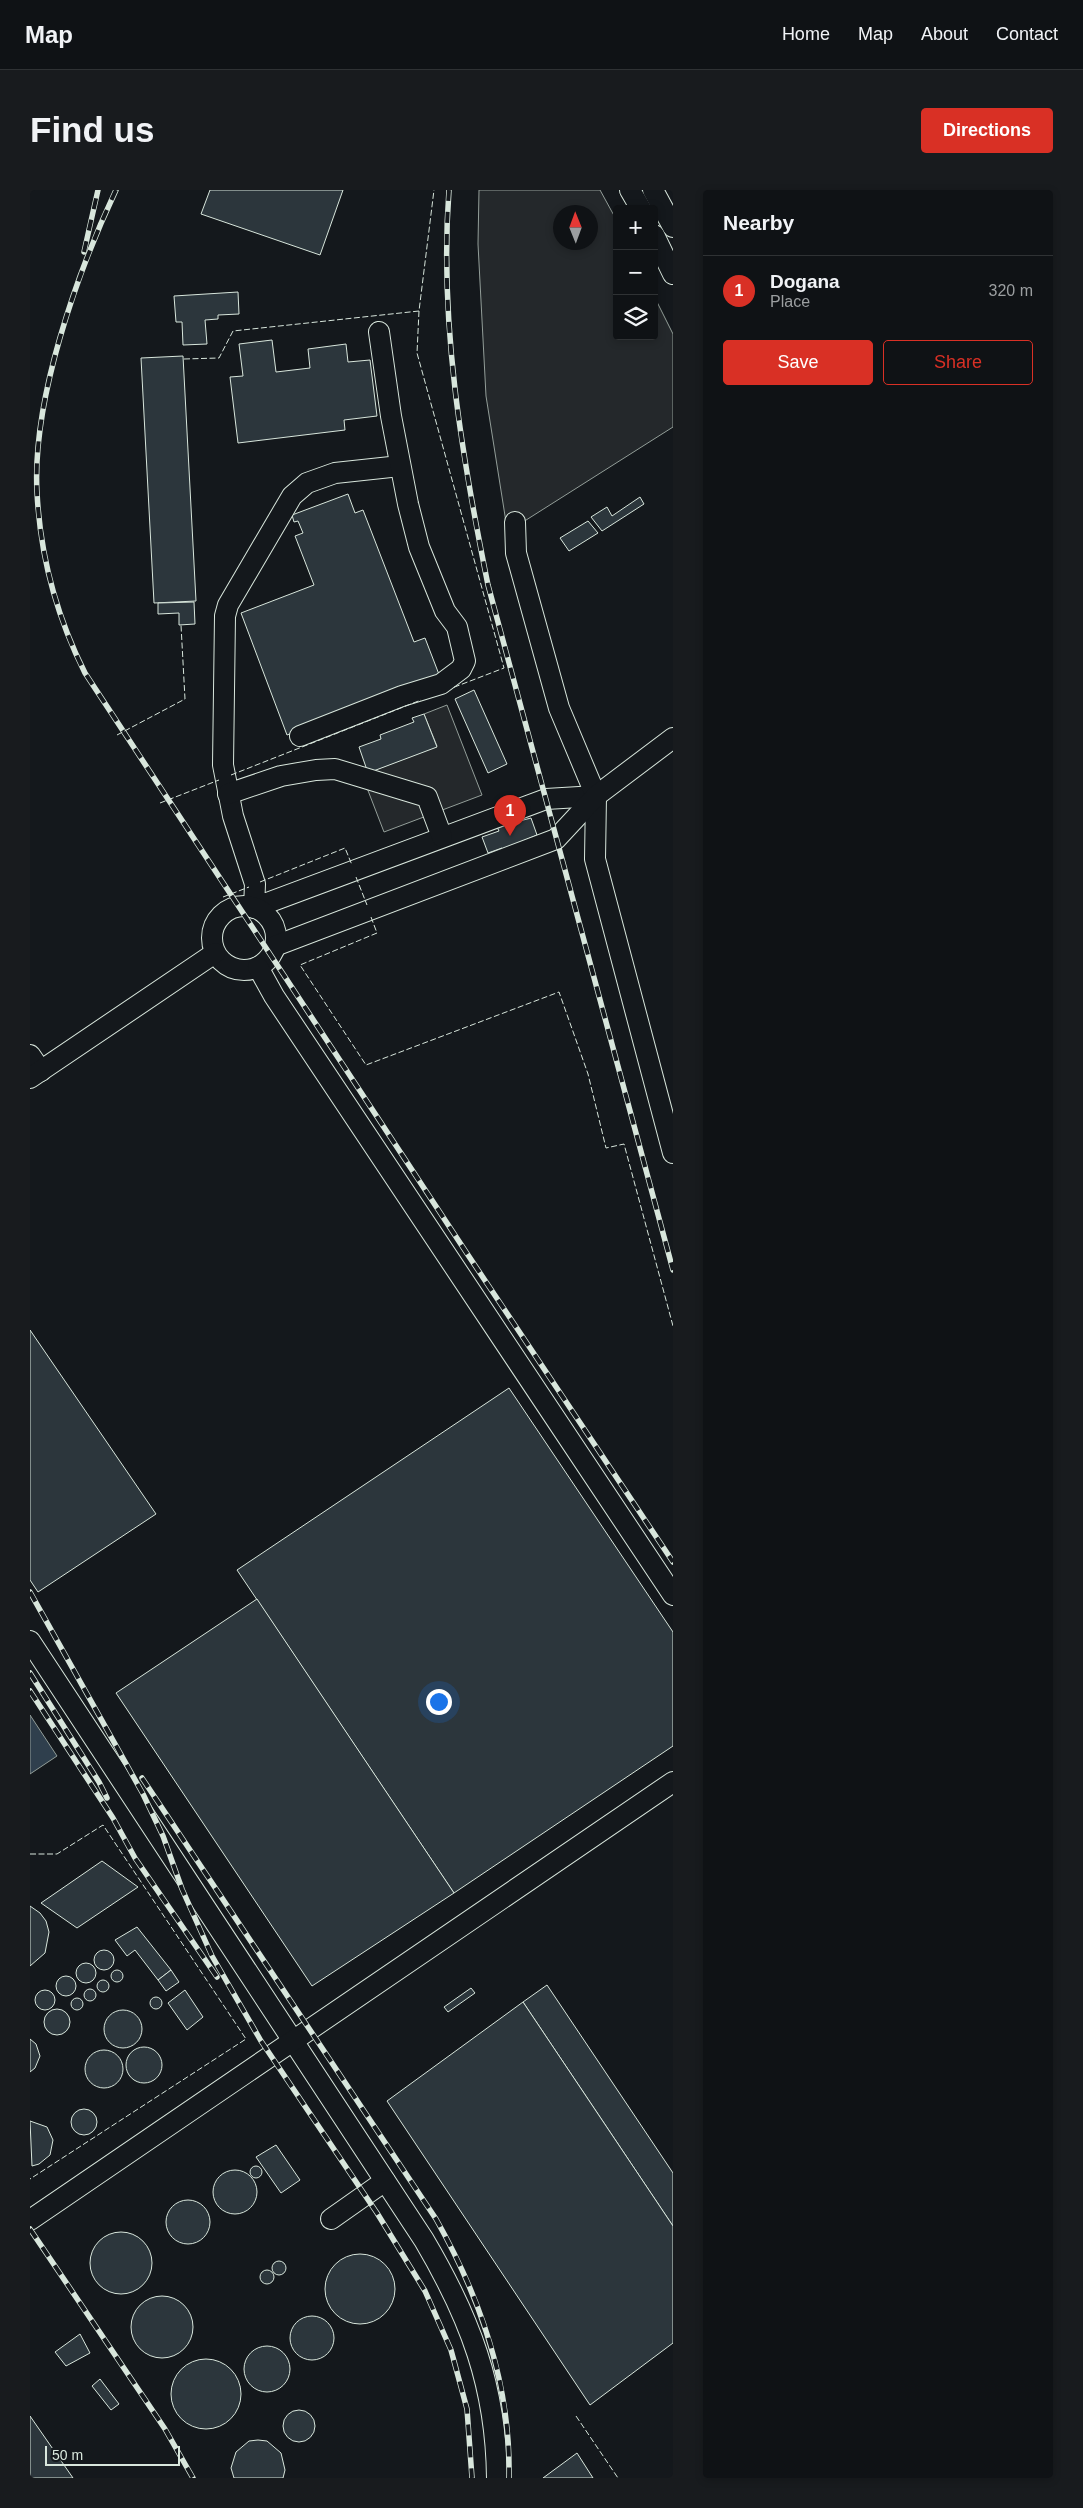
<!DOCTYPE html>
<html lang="en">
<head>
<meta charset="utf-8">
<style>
	:root { --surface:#0f1215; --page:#181b1e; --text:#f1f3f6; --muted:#9b9ea0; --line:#2f3234; --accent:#d93025 }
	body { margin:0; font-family:Helvetica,sans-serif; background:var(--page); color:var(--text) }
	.controls { position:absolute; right:15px; top:15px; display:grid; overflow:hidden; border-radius:5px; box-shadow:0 2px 8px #0003 }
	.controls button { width:45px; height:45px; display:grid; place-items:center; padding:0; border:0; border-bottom:1px solid var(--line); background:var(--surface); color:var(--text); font:25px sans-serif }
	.compass { position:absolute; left:523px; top:15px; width:45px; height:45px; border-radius:50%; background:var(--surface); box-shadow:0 2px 8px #0003; rotate:359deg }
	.scale { position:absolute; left:15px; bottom:12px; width:135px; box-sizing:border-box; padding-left:5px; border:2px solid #d8e6dc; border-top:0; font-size:14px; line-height:18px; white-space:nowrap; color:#d8e6dc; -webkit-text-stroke:4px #14181c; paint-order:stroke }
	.you { position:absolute; left:408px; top:1511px; width:18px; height:18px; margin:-12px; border:4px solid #fff; border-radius:50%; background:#1a73e8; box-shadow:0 0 0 8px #1a73e833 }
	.badge { display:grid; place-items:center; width:32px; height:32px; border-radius:50%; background:var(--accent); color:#fff; font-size:16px; font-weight:700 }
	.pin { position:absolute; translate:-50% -41px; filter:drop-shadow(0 1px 2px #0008) }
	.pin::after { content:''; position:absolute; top:26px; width:18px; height:15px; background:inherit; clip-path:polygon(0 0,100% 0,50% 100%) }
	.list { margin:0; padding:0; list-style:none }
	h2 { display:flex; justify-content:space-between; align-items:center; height:65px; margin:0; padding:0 20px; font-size:21px }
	h2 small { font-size:16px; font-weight:400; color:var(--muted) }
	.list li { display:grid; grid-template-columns:32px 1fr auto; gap:15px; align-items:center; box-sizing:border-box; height:70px; padding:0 20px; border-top:1px solid var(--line) }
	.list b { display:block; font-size:19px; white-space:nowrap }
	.list p { margin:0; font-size:16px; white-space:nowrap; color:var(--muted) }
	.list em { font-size:16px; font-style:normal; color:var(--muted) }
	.actions { display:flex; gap:10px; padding:15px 20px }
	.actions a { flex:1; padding:11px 0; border:1px solid var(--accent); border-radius:5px; text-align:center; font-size:18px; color:var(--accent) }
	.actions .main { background:var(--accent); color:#fff }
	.icon { flex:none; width:28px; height:28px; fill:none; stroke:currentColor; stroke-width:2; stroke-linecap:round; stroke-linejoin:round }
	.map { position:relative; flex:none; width:643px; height:2288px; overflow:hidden; border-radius:5px }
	header { display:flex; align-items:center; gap:30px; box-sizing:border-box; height:70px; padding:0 25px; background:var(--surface); border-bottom:1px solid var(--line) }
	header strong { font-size:24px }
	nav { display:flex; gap:28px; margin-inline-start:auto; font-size:18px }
	.intro { display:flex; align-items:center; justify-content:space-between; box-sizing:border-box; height:120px; padding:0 30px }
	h1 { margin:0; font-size:35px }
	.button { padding:12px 22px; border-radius:5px; background:var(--accent); color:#fff; font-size:18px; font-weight:700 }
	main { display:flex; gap:30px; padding:0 30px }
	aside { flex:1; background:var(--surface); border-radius:5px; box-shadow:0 2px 8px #0003 }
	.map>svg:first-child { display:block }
	.parking { fill:#24282b; stroke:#939e99; fill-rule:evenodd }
	.water { fill:#2f3f4d; stroke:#939e99 }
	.building { fill:#2c363c; stroke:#d8e6dc }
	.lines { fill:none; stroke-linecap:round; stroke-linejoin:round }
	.minor-casing { stroke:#d8e6dc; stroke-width:22 }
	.minor { stroke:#14181c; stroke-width:20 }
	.rail-casing { stroke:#d8e6dc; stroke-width:5.5 }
	.rail { stroke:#14181c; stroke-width:4; stroke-dasharray:11; stroke-linecap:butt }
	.fence { stroke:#d8e6dc; stroke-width:1; stroke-dasharray:6 2.5; stroke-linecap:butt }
</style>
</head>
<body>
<header>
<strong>Map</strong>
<nav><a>Home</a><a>Map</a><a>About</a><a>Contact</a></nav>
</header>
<div class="intro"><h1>Find us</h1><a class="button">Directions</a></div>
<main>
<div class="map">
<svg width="643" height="2288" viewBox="0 0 643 2288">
	<rect width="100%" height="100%" fill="#14181c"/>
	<g class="parking">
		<path d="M449 0H570L587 31V146H624V106L643 144V237L493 332H476L456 206 448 54ZM530 22H560V52H530Z"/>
		<path d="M417 515 452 605 354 642 332 585 407 556 394 524Z"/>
	</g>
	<path class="water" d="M0 1525 27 1566 0 1584Z"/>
	<g class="building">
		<path d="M180 0H313L290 65 171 24Z"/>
		<path d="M208 102 209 124 188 125V129L175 130 177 154 153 155 152 132H146L144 106Z"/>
		<path d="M242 150 246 182 280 178 278 159 316 154 318 172 340 170 347 226 314 230 315 240 208 253 200 187 213 186 209 154Z"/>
		<path d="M153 166 166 411 124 413 111 168Z"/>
		<path d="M318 304 325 323 333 320 384 452 395 448 410 487 257 545 211 423 284 395 265 346 273 343 268 331 264 332 262 325Z"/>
		<path d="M610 307 614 314 572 341 561 327 577 317 582 326Z"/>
		<path d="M558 331 568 343 539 361 530 348Z"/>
		<path d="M164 412 165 434 149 435V423L128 424V413Z"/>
		<path d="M444 500 477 574 458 583 425 509Z"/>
		<path d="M394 524 407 557 338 583 329 557 351 549 350 545 384 532 382 528Z"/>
		<path d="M501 628 507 645 472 660V658L458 663 452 647 469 641 467 637Z"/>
		<path d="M0 1140 126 1324 8 1402 0 1390Z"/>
		<path d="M479 1198 643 1442V1556L424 1703 207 1380Z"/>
		<path d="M227 1409 424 1703 282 1796 86 1503Z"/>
		<path d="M72 1671 108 1697 47 1738 11 1713Z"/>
		<path d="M0 1716 10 1723 16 1731 19 1742 15 1763 0 1776Z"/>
		<path d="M107 1737 141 1780 128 1790 105 1760 97 1766 85 1750Z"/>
		<circle cx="74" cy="1770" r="10"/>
		<circle cx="56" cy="1783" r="10"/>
		<path d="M141 1780 149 1792 136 1801 128 1790Z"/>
		<circle cx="87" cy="1786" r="6"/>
		<circle cx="36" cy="1796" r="10"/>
		<circle cx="73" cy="1796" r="6"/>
		<path d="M517 1795 643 1983V2036L493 1812Z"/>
		<path d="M441 1798 445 1803 418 1822 414 1817Z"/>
		<circle cx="60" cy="1805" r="6"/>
		<circle cx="15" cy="1810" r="10"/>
		<path d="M155 1800 173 1827 157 1840 138 1813Z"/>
		<circle cx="126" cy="1813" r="6"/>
		<circle cx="47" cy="1814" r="6"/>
		<path d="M493 1812 643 2036V2153L560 2215 357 1911Z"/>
		<circle cx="27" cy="1832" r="13"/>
		<circle cx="93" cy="1839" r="19"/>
		<path d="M0 1849 6 1854 10 1866 5 1878 0 1882Z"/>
		<circle cx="114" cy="1875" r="18"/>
		<circle cx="74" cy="1879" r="19"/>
		<circle cx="54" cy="1932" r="13"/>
		<path d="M0 1931 17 1937 23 1950 20 1965 9 1974 2 1976Z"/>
		<path d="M246 1955 270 1990 251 2003 226 1967Z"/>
		<circle cx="226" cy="1982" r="6"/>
		<circle cx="205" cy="2002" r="22"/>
		<circle cx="158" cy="2032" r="22"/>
		<circle cx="91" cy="2073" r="31"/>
		<circle cx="330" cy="2099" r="35"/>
		<circle cx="249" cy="2078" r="7"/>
		<circle cx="237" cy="2087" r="7"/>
		<circle cx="132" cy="2137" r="31"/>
		<circle cx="282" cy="2148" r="22"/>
		<path d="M50 2144 60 2163 36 2176 25 2162Z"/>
		<circle cx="237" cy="2179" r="23"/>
		<circle cx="176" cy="2204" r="35"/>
		<path d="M70 2189 89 2214 81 2220 62 2196Z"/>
		<circle cx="269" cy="2236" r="16"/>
		<path d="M0 2226 43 2288H0Z"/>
		<path d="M228 2250 237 2251 251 2263 255 2280 253 2288H204L201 2278 206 2262 219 2251Z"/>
		<path d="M547 2263 563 2288H513Z"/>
	</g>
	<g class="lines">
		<defs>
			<g id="minor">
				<path d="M600 0 611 19"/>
				<path d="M623 0 643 37"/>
				<path d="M624 45 643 84"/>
				<path d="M370 276 305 283 277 293 262 306 198 415 195 426 193 575 203 626 225 694 224 718 516 609 566 606"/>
				<path d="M485 332 486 363 529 518 566 606 565 669 643 963"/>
				<path d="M270 546 372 506 411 494 431 479 435 471 427 437 415 421 389 357 378 314 361 226 349 142"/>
				<path d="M198 604 251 586 286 580 305 579 397 607 412 647"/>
				<circle cx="214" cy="748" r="32"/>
				<path d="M245 756 526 649 566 606 643 548"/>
				<path d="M228 777 244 806 643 1405"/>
				<path d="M0 865 11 881"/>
				<path d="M0 888 185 763"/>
				<path d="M0 1451 394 2050C440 2128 466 2196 467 2288"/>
				<path d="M301 2029 355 1991"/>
				<path d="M0 2030 643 1592"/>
			</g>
		</defs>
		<use href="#minor" class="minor-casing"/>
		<use href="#minor" class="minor"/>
		<defs>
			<g id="rail">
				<path d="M86 0C47 83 2 210 7 302 10 365 27 427 55 483L438 1065 643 1372"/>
				<path d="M419 0C409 132 432 267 458 395L643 1080"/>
				<path d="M54 62 68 0"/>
				<path d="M0 1402 113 1604 133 1646 152 1699 182 1766 231 1851 347 2023 395 2101 421 2160 437 2219 442 2288"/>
				<path d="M0 1483 69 1592 77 1608"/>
				<path d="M0 1501 83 1628 105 1668 187 1787"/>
				<path d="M112 1588 406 2029C451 2109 481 2195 479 2288"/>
				<path d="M0 2039 135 2239 163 2288"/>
			</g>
		</defs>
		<use href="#rail" class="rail-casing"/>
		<use href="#rail" class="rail"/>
		<g class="fence">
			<path d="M389 121 387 163 474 478 422 498"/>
			<path d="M154 169 189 168 203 141 389 121 404 0"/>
			<path d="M87 545 155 509 151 435"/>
			<path d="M201 585 391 510"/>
			<path d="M130 613 189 590"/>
			<path d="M326 687 337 715"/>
			<path d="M230 692 315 658 322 675"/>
			<path d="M193 707 219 697"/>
			<path d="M341 727 347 743 270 775 336 875 529 802 558 884 576 958 594 954 643 1136"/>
			<path d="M0 1664H27L73 1635 216 1849 0 1989"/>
			<path d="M546 2226 588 2288"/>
		</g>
	</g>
</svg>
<div class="controls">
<button>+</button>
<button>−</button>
<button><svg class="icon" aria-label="layers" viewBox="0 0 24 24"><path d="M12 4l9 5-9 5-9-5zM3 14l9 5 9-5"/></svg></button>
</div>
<svg class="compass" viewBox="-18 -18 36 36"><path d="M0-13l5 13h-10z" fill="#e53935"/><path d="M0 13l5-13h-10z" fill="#9b9ea0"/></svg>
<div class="scale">50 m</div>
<div class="you"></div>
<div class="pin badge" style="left:480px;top:646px">1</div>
</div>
<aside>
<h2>Nearby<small></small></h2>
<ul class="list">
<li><span class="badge">1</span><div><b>Dogana</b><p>Place</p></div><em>320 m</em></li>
</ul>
<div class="actions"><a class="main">Save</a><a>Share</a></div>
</aside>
</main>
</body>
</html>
